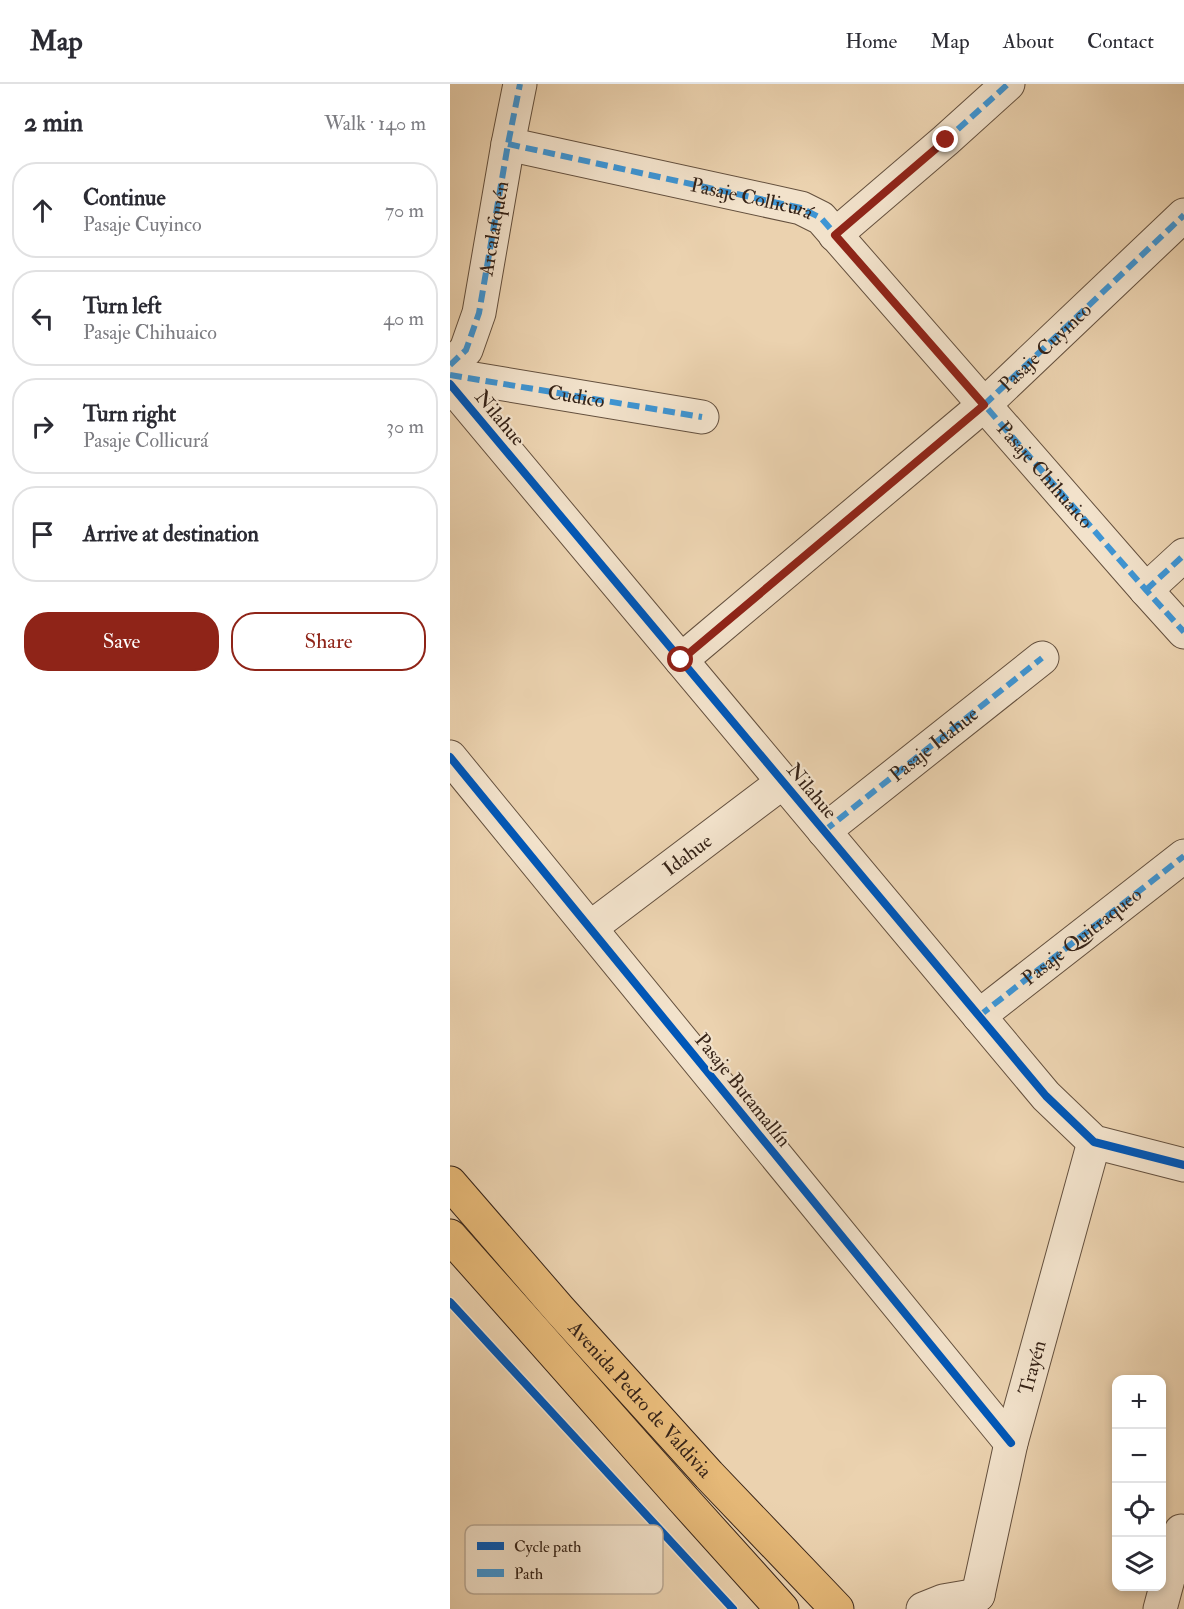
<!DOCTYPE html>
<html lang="en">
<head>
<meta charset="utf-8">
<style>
	:root { --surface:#fff; --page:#f2f2f3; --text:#2b2b33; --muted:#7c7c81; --line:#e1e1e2; --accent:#8f2418 }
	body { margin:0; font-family:"IM FELL Double Pica",serif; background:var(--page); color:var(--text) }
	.controls { position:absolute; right:18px; bottom:18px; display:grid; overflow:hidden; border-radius:12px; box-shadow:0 3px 9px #0003 }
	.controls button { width:54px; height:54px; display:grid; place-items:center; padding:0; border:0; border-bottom:2px solid var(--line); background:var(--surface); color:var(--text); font:30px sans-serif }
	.stop { position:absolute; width:18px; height:18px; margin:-14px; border:4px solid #8f2418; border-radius:50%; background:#fff }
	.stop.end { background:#8f2418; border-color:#fff; box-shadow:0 2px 6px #0008 }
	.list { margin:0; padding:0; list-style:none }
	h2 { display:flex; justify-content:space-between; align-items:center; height:78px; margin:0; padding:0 24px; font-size:26px }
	h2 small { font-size:20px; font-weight:400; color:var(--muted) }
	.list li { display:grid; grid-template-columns:39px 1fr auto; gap:18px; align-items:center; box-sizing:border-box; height:96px; margin:0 12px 12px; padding:0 12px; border:2px solid var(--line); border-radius:24px }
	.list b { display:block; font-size:22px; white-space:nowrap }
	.list p { margin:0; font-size:20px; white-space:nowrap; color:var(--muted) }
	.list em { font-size:20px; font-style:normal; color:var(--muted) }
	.actions { display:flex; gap:12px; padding:18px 24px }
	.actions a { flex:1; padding:14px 0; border:2px solid var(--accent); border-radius:24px; text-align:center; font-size:21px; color:var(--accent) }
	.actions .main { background:var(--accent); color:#fff }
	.icon { flex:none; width:33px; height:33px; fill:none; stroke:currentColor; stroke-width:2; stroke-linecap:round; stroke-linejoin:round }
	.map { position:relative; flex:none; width:734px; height:1525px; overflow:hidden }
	header { display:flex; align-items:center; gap:36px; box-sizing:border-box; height:84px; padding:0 30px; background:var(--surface); border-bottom:2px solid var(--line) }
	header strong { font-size:28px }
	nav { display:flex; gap:33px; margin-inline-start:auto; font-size:21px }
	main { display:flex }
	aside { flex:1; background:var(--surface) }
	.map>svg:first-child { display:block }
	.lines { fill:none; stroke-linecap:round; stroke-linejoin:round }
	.minor-casing { stroke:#64503e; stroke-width:35 }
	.major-casing { stroke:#372418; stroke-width:35 }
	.minor { stroke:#f2e2cb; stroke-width:33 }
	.major { stroke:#e6b978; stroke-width:33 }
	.quiet { stroke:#3e95d4; stroke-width:6; stroke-dasharray:12 6; stroke-linecap:butt }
	.cycleway-casing { stroke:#f2e2cb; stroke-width:11 }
	.cycleway { stroke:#0057b8; stroke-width:8 }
	.route { stroke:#8f2418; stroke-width:8 }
	.labels { text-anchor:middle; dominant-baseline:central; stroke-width:4.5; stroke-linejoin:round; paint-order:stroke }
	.street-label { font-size:20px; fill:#372418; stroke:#f2e2cb }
	.key { fill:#f2e2cb; stroke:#baa995; stroke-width:1.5 }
	.key-label { font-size:16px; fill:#372418 }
</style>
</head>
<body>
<header>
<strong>Map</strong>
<nav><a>Home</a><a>Map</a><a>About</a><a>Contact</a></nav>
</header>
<main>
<aside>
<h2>2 min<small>Walk · 140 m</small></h2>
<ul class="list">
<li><svg class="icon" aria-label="ahead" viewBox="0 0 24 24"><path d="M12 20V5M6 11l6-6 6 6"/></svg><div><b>Continue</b><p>Pasaje Cuyinco</p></div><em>70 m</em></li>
<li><svg class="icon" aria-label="left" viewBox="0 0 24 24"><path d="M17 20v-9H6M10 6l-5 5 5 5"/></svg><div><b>Turn left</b><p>Pasaje Chihuaico</p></div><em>40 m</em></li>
<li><svg class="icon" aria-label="right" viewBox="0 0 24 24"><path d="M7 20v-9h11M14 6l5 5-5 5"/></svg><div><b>Turn right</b><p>Pasaje Collicurá</p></div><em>30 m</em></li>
<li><svg class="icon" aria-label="arrive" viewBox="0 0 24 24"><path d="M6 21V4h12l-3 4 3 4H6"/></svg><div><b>Arrive at destination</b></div></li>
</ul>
<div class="actions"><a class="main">Save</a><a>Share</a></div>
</aside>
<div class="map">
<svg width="734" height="1525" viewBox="0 0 734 1525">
	<rect width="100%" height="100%" fill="#ebd2af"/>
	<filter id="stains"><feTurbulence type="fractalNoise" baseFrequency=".00333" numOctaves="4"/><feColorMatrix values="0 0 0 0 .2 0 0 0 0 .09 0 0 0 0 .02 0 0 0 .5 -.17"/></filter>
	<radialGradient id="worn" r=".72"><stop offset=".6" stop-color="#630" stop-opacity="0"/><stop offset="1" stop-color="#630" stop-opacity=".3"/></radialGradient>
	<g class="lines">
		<defs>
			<g id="minor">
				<path id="s1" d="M58 60 351 124 371 134 696 506 734 548"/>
				<path d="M385 151 496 56 558 0"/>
				<path id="s2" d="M0 281 16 266 29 229 58 60 70 0"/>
				<path id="s3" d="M0 291 252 333"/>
				<path d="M0 300 596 1012 644 1058 734 1081"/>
				<path d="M696 506 734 471"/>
				<path d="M231 576 534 321 734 131"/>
				<path d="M0 673 561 1359"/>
				<path d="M374 747 592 574"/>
				<path id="s4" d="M140 844 333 698"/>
				<path id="s5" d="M529 932 734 772"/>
				<path id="s6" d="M528 1511 561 1359 644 1058"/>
				<path d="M473 1525 493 1517 528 1511"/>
				<path d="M710 1525 731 1447"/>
			</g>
			<g id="major">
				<path id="s7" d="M0 1099 109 1225 259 1391 387 1525"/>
				<path d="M0 1152 233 1415 332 1525"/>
			</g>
		</defs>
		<use href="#minor" class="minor-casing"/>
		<use href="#major" class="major-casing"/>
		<use href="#minor" class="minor"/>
		<use href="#major" class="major"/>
		<g class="quiet">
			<path d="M58 60 351 124 371 134 696 506 734 548"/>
			<path d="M385 151 496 56 558 0"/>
			<path d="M0 281 16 266 29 229 58 60 70 0"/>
			<path d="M0 291 252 333"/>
			<path d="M696 506 734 471"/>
			<path id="s8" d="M231 576 534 321 734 131"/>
			<path id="s9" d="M374 747 592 574"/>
			<path d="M529 932 734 772"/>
		</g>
		<defs>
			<g id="cycleway">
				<path d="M0 300 596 1012 644 1058 734 1081"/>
				<path d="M0 673 561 1359"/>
				<path d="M0 1218 283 1525"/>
			</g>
		</defs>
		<use href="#cycleway" class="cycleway-casing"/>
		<use href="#cycleway" class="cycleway"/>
	</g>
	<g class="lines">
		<path class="route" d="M231 576 534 321 385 151 496 56"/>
	</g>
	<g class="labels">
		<g class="street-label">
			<text stroke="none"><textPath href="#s1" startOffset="250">Pasaje Collicurá</textPath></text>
			<text stroke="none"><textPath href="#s2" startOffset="147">Arcalafquén</textPath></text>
			<text stroke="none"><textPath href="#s8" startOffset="480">Pasaje Cuyinco</textPath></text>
			<text stroke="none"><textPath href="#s3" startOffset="128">Cudico</textPath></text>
			<text transform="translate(50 334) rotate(50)">Nilahue</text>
			<text stroke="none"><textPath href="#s1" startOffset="663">Pasaje Chihuaico</textPath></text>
			<text stroke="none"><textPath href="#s9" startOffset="140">Pasaje Idahue</textPath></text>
			<text transform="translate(362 707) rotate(50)">Nilahue</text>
			<text stroke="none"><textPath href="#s4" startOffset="122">Idahue</textPath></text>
			<text stroke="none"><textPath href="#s5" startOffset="130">Pasaje Quitraqueo</textPath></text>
			<text transform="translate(293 1006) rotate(51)">Pasaje Butamallín</text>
			<text stroke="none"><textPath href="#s6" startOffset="234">Trayén</textPath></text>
			<text stroke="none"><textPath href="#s7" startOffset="288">Avenida Pedro de Valdivia</textPath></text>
		</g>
	</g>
	<rect x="15" y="1441" width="198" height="69" rx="9" class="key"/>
	<rect x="27" y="1458" width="27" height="8" fill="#0057b8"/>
	<rect x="27" y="1485" width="27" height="8" fill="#3e95d4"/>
	<g class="key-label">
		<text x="64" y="1468">Cycle path</text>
		<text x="64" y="1495">Path</text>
	</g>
	<rect width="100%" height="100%" filter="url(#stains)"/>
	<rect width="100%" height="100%" fill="url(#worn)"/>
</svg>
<div class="controls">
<button>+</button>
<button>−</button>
<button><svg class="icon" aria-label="locate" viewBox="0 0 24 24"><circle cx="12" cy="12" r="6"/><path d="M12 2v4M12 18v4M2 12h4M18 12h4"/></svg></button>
<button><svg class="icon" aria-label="layers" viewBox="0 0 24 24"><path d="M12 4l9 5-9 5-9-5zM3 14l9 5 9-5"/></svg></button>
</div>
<div class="stop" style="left:231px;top:576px"></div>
<div class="stop end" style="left:496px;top:56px"></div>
</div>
</main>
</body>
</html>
